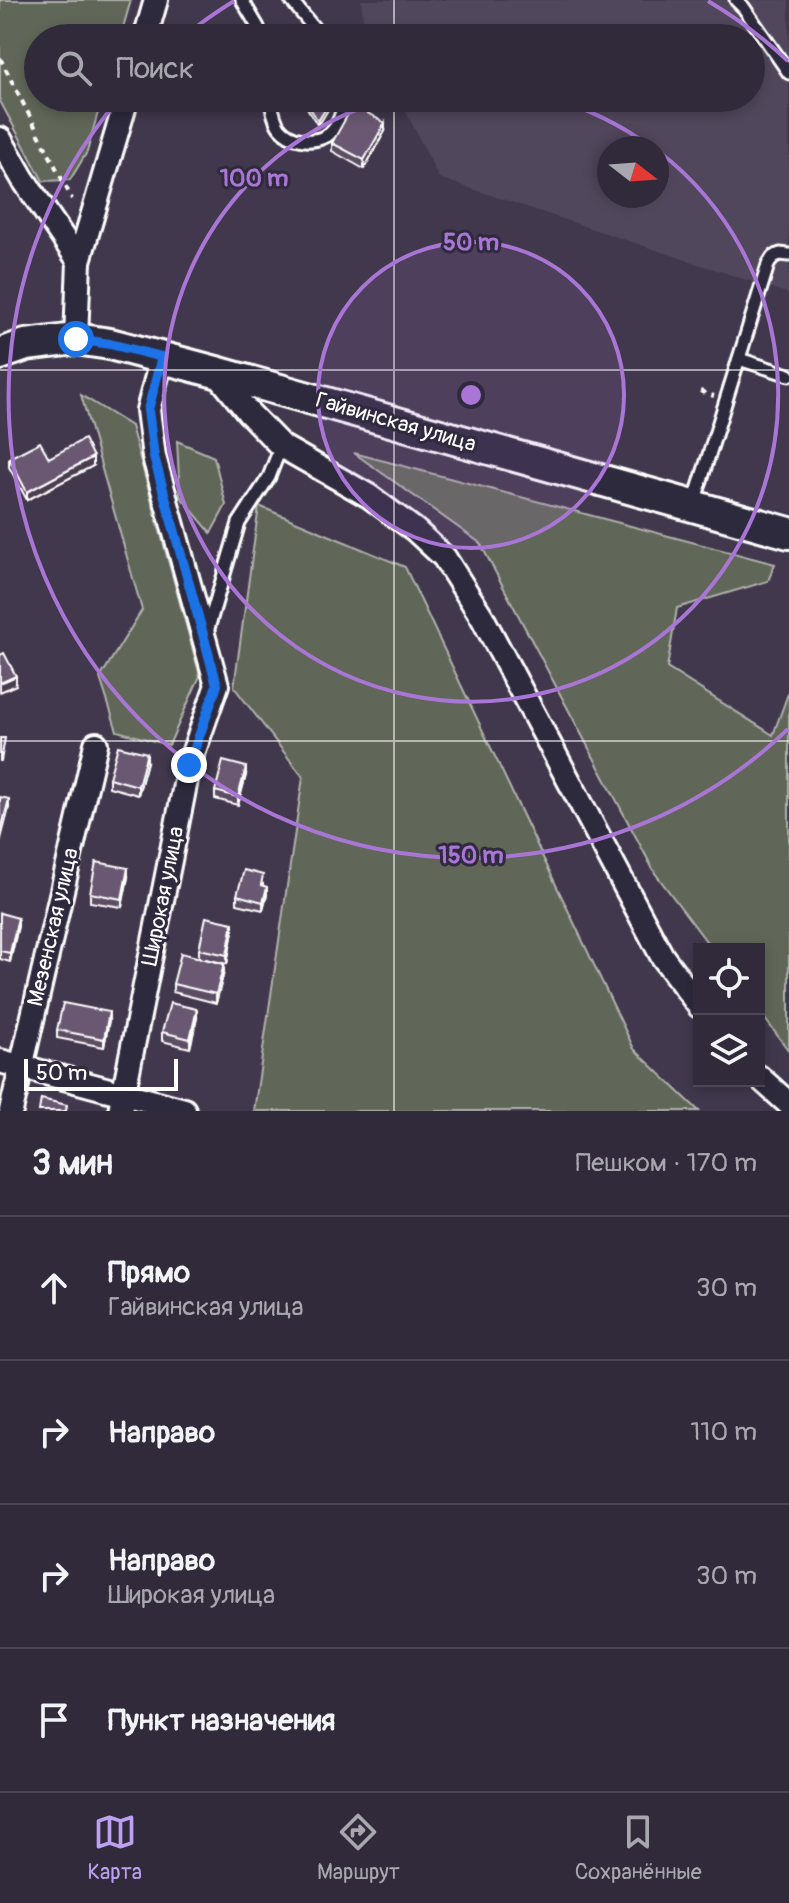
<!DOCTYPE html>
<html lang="ru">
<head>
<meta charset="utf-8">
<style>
	:root { --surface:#312a3a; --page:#393242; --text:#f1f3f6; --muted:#a8a7af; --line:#4c4654; --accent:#bca0f2 }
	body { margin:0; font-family:Pangolin,sans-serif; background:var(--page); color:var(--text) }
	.controls { position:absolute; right:24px; bottom:24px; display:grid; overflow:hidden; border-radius:0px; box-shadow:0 4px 12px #0003 }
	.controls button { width:72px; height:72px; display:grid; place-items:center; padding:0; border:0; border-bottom:2px solid var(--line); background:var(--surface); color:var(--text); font:40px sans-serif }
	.compass { position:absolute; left:597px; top:136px; width:72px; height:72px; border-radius:50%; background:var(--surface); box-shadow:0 4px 12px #0003; rotate:107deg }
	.scale { position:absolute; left:24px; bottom:20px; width:154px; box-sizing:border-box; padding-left:8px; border:4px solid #fff; border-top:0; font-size:22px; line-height:28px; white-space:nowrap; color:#fff; -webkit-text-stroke:6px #2f2a3d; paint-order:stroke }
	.stop { position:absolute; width:24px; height:24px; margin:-18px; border:6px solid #1a73e8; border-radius:50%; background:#fff }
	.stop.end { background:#1a73e8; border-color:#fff; box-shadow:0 2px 8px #0008 }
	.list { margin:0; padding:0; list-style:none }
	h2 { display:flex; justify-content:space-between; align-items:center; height:104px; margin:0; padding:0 32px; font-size:34px }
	h2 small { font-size:26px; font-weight:400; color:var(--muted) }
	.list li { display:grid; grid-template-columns:52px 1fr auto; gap:24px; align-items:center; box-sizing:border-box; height:144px; padding:0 32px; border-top:2px solid var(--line) }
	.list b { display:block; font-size:30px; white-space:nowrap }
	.list p { margin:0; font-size:26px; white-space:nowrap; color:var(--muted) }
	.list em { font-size:26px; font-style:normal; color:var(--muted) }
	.icon { flex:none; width:44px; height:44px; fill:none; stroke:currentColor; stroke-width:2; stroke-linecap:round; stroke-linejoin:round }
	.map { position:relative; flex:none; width:789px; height:1111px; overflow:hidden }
	.search { position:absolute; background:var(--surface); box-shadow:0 4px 12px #0003; left:24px; right:24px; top:24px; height:88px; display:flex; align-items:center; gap:20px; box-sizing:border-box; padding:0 28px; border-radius:44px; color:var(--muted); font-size:30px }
	.sheet { height:680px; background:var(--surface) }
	nav { display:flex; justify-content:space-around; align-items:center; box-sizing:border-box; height:112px; border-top:2px solid var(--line); background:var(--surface); font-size:22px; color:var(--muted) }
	nav a { display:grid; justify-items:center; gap:4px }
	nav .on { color:var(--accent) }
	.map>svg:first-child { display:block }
	.built { fill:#51465b; fill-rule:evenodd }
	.green { fill:#616658; stroke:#b0b2ac; stroke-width:2 }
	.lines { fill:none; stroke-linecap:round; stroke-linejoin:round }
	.service-casing { stroke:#fff; stroke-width:17 }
	.minor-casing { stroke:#fff; stroke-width:28 }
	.secondary-casing { stroke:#fff; stroke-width:36 }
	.path { stroke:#fff; stroke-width:4; stroke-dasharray:6 6; stroke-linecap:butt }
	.service { stroke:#2f2a3d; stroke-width:11 }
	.minor { stroke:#2f2a3d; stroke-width:22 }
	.secondary { stroke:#2f2a3d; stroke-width:30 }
	.wall { fill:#5b4d63; stroke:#fff; stroke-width:2 }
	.shaded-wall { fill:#4a3e50; stroke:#fff; stroke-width:2 }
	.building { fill:#6a5973; stroke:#fff; stroke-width:2 }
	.route { stroke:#1a73e8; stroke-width:10 }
	.grid { fill:none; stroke:#fff; stroke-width:2; stroke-opacity:0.55 }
	.ring { fill:none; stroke:#a976d5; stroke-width:4 }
	.labels { text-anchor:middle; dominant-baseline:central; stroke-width:6; stroke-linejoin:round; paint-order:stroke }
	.street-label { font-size:22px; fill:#fff; stroke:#2f2a3d }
	.centre { fill:#a976d5; stroke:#2f2a3d; stroke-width:4 }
	.ring-label { font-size:24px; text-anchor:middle; font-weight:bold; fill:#a976d5; stroke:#2f2a3d; stroke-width:6; stroke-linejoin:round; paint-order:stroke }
</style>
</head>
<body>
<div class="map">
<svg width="789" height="1111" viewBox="0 0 789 1111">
	<rect width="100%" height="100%" fill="#41384d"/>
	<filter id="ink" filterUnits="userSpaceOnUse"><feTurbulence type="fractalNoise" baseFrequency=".0125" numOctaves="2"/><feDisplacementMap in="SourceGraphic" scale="16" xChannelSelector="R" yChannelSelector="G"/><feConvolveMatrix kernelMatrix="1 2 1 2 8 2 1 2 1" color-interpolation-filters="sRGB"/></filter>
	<g filter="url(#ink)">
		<path class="built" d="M361 0H789V294L439 178 399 98H751V38H369L364 28ZM609 148H657V196H609Z"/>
		<g class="green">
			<path d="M0 0H131L120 38H38V98H102L87 152 70 180 43 181 0 101Z"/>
			<path d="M81 395 131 426 200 676 169 745 117 731 100 678 142 610Z"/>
			<path d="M177 441 214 457 226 505 211 533 180 496Z"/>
			<path d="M354 453 775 564 768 581 677 608 667 668 773 735 789 691V1051L759 1011V949H712L655 873 480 543Z"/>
			<path d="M259 506 405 567 634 1049 699 1111H254L303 777 234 687Z"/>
		</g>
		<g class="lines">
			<defs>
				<g id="service">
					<path d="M242 0 258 27 261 38"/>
					<path d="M291 0 322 38"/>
					<path d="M736 0 744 8 789 73"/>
					<path d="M270 98C272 107 274 121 280 128 290 140 311 144 326 136 338 130 343 110 345 98"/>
					<path d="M739 359 789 375"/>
					<path d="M694 503 768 265 773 257 780 254 789 255"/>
					<path d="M207 632 239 523 269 477 281 446"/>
				</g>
				<g id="minor">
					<path d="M145 38 156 0"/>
					<path d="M0 139 23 179 79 261"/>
					<path d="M76 339 79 261 127 98"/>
					<path d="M216 372 248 412 281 446 369 496 415 530 444 557 482 617 662 956 699 1006"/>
					<path d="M0 1061 184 1110"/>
					<path d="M759 1077 789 1104"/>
					<path d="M11 1111 96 744"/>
					<path d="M120 1111 189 765 217 685 154 457 148 410 162 357"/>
				</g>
				<path id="secondary" d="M0 354 26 345 76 339 110 344 216 372 789 533"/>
			</defs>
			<use href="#service" class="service-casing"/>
			<use href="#minor" class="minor-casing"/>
			<use href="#secondary" class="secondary-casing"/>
			<g class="path">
				<path d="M0 58 72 199"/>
				<path d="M700 391 714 396"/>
			</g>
			<use href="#service" class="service"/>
			<use href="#minor" class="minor"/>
			<use href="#secondary" class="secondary"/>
		</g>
		<g class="wall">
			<path d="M301 98H335L318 126Z"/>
			<path d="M385 131 364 169 332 151V143Z"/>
			<path d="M9 458H49L93 466 27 500 9 467Z"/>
			<path d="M147 762 138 795 109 787V778Z"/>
			<path d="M246 775 238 805 215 799V791Z"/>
			<path d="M128 877 122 907 90 902V893Z"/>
			<path d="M263 884V885L267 895 263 910 237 904V895Z"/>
			<path d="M0 913 18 926 10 962 0 959Z"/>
			<path d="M233 931 227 964 206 959 224 972 216 1003 173 992V984L199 958V949Z"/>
			<path d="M197 1018 190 1048 162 1041V1032Z"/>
			<path d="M109 1020 104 1047 57 1038V1030Z"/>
		</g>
		<g class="shaded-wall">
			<path d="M332 98H335L318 126V121Z"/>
			<path d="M385 123V131L364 169V160Z"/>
			<path d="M93 457V466L27 500V492Z"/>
			<path d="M16 676V685L0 692V683Z"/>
			<path d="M147 753V762L138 795V786Z"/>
			<path d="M246 767V775L238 805V797Z"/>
			<path d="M9 799V808L0 843V834Z"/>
			<path d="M128 868V877L122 907V899Z"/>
			<path d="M267 887V895L263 910V902Z"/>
			<path d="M18 918V926L10 962V953Z"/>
			<path d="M233 923V931L227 964V955Z"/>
			<path d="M224 964V972L216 1003V994Z"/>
			<path d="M197 1009V1018L190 1048V1039Z"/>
			<path d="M109 1012V1020L104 1047V1039Z"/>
		</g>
		<g class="building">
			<path d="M360 33 362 38H350Z"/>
			<path d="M304 98H332L318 121Z"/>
			<path d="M353 105 385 123 364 160 332 143Z"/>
			<path d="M84 439 93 457 27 492 9 458 40 442 49 458Z"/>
			<path d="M4 653 16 676 0 683V655Z"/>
			<path d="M0 738H5L1 761H0Z"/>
			<path d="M118 746 147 753 138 786 109 778Z"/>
			<path d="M223 761 246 767 238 797 215 791Z"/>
			<path d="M0 797 9 799 0 834Z"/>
			<path d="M96 862 128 868 122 899 90 893Z"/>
			<path d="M244 870 263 875 261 885 267 887 263 902 237 895Z"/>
			<path d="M0 913 18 918 10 953 0 951Z"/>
			<path d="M206 917 233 923 227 955 199 949Z"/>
			<path d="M181 953 224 964 216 994 173 984Z"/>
			<path d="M63 1003 109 1012 104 1039 57 1030Z"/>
			<path d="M170 1003 197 1009 190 1039 162 1032Z"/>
			<path d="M41 1099 67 1105 66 1111H39Z"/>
		</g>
	</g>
	<g class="lines" filter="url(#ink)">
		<path class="route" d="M76 339 110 344 162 357 148 410 154 457 217 685 189 765"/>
	</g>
	<path class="grid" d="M394 0V38M394 98V1111M0 370H789M0 741H789"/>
	<circle cx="471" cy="395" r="153" fill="#a976d5" fill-opacity=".12"/>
	<g class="ring">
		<circle cx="471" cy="395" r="153"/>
		<path d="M550 98A307 307 0 0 1 651 147M658 151A307 307 0 1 1 392 98"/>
		<path d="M788 729A460 460 0 0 1 119 99M182 38A460 460 0 0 1 234 1M708 1A460 460 0 0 1 788 61"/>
	</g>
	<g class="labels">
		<g class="street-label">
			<text transform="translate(396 422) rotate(16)">Гайвинская улица</text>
			<text transform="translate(163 896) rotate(-79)">Широкая улица</text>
			<text transform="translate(53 927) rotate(-77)">Мезенская улица</text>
		</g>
	</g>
	<circle cx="471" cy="395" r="12" class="centre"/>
	<g class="ring-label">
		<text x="254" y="186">100 m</text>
		<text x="471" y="250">50 m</text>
		<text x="471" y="863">150 m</text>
	</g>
</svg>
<div class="controls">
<button><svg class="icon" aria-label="locate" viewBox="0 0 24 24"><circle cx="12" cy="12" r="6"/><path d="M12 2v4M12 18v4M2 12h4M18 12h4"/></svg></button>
<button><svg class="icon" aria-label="layers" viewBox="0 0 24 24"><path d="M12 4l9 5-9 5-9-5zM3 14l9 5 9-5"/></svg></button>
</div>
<svg class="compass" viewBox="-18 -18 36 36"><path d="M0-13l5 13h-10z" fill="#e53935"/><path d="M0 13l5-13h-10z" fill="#a8a7af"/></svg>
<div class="scale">50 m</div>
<div class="stop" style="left:76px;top:339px"></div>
<div class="stop end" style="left:189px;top:765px"></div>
<div class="search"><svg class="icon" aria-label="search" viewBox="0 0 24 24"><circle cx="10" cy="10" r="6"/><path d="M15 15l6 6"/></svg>Поиск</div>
</div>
<section class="sheet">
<h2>3 мин<small>Пешком · 170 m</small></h2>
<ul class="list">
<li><svg class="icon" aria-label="ahead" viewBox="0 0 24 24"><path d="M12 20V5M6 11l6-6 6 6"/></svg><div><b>Прямо</b><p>Гайвинская улица</p></div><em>30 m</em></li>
<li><svg class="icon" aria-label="right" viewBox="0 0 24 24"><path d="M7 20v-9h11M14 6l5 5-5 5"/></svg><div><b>Направо</b></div><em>110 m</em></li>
<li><svg class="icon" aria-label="right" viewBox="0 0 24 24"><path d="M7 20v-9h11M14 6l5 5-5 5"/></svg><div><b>Направо</b><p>Широкая улица</p></div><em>30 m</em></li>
<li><svg class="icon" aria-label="arrive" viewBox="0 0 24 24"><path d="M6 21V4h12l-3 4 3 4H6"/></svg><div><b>Пункт назначения</b></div></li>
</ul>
</section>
<nav>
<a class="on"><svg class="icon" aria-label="map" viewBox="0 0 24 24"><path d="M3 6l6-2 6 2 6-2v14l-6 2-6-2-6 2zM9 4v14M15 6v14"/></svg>Карта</a>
<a><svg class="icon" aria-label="directions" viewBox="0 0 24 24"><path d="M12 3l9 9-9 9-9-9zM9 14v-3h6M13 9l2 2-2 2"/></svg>Маршрут</a>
<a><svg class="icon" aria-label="saved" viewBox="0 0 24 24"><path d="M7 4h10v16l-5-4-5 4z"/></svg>Сохранённые</a>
</nav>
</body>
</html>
